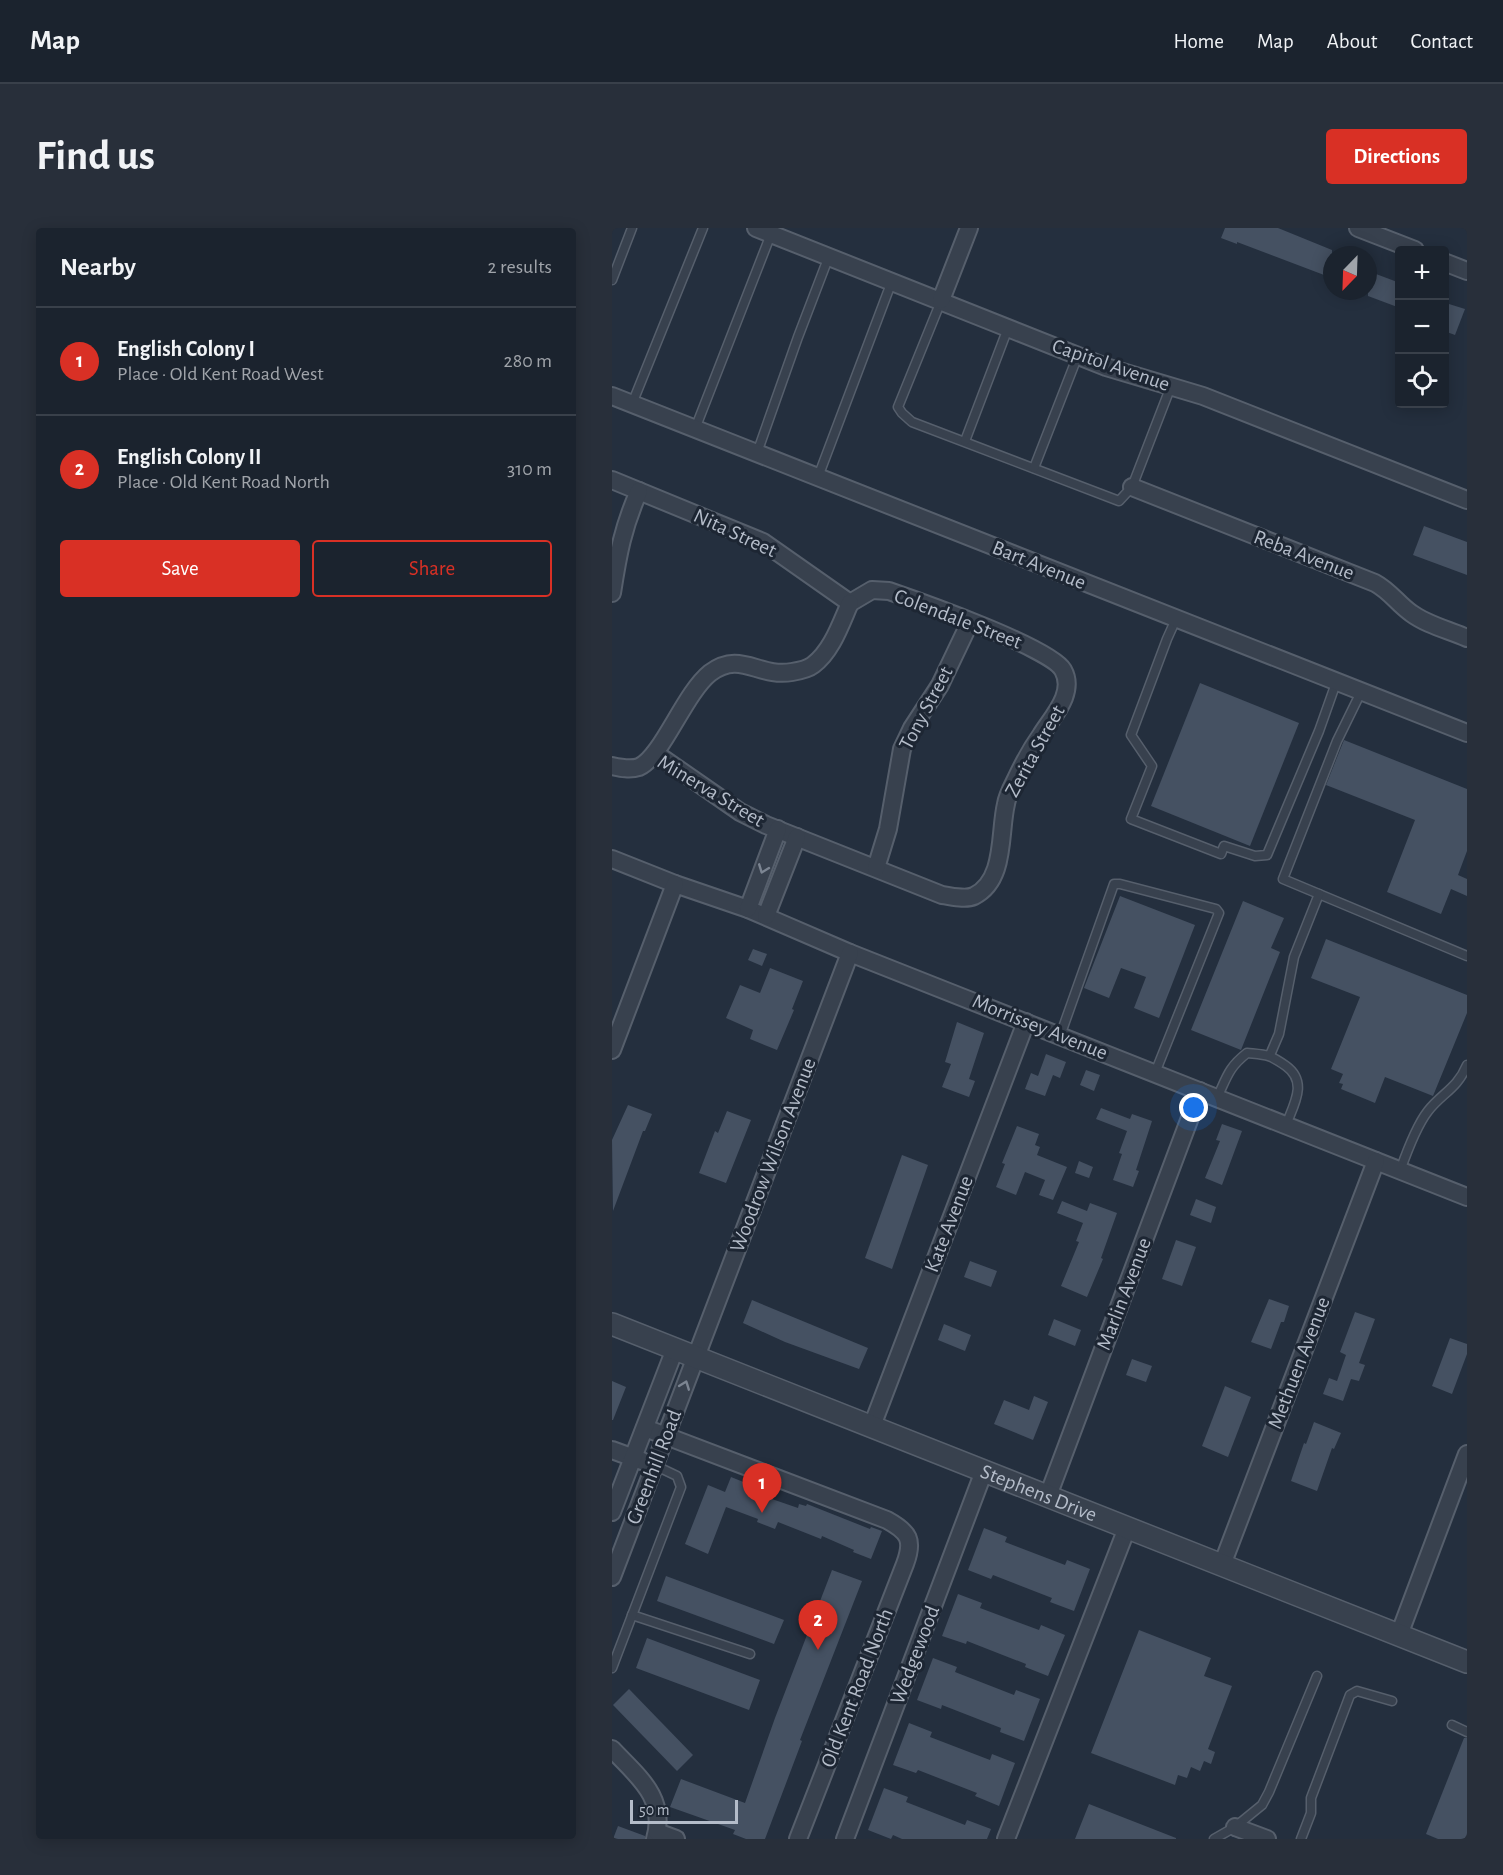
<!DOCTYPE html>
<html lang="en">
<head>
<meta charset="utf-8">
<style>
	:root { --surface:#1b232e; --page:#282f3a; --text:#f1f3f6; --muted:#a0a4aa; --line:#39404a; --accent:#d93025 }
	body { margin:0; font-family:"Alegreya Sans",sans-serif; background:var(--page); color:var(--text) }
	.controls { position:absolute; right:18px; top:18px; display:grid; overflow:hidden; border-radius:6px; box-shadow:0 3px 15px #0003 }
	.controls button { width:54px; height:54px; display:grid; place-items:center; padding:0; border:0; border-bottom:2px solid var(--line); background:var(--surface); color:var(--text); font:30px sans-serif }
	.compass { position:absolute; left:711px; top:18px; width:54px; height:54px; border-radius:50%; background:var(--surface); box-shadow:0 3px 15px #0003; rotate:203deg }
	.scale { position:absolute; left:18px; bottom:15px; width:108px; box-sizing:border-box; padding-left:6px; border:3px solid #b4bcc9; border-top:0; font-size:16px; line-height:21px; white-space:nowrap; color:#b4bcc9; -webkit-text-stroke:4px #1d2633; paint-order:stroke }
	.you { position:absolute; left:582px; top:880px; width:21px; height:21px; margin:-15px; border:4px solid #fff; border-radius:50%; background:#1a73e8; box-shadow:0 0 0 9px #1a73e833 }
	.badge { display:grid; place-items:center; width:39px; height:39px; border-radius:50%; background:var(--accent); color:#fff; font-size:20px; font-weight:700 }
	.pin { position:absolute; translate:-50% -50px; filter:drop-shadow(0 2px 3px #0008) }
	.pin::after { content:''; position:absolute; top:32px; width:21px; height:18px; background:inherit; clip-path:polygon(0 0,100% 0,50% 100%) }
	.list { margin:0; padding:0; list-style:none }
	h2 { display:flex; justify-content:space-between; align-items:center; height:78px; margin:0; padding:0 24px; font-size:26px }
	h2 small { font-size:20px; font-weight:400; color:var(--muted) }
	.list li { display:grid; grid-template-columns:39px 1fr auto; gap:18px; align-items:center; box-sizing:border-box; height:108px; padding:0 24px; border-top:2px solid var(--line) }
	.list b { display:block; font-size:22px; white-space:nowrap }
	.list p { margin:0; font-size:20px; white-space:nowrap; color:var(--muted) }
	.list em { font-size:20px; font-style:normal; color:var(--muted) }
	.actions { display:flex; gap:12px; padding:18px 24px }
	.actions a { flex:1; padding:14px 0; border:2px solid var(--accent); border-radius:6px; text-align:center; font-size:21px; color:var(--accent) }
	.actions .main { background:var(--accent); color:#fff }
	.icon { flex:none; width:33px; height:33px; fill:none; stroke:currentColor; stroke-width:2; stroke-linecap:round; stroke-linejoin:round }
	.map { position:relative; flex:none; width:855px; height:1611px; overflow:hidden; border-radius:6px }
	header { display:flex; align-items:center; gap:36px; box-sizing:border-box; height:84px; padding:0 30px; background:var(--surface); border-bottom:2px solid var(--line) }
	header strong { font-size:28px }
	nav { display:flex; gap:33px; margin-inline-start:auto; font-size:21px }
	.intro { display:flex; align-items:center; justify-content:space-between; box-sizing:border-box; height:144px; padding:0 36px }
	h1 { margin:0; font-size:42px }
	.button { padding:15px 27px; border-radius:6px; background:var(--accent); color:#fff; font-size:21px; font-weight:700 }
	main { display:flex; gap:36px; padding:0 36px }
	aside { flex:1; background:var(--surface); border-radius:6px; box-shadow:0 3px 15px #0003 }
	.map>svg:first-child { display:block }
	.building { fill:#455162 }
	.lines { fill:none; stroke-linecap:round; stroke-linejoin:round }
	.service-casing { stroke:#565f6c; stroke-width:11 }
	.minor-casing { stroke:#565f6c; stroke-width:20 }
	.tertiary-casing { stroke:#565f6c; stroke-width:24 }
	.service { stroke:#38414e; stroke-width:8 }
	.minor { stroke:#38414e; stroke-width:16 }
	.tertiary { stroke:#38414e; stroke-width:21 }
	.oneway { stroke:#7c8592 }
	.labels { text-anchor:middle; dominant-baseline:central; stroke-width:6; stroke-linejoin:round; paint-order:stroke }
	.street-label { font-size:21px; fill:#b4bcc9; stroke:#1d2633 }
</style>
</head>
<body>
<header>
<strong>Map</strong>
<nav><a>Home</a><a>Map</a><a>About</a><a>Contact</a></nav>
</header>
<div class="intro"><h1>Find us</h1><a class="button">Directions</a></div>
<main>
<aside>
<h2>Nearby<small>2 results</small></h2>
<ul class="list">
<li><span class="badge">1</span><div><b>English Colony I</b><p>Place · Old Kent Road West</p></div><em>280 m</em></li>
<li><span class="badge">2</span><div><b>English Colony II</b><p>Place · Old Kent Road North</p></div><em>310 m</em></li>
</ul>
<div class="actions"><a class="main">Save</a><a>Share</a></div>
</aside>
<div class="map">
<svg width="855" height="1611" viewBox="0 0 855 1611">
	<rect width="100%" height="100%" fill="#242f3e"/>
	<g class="building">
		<path d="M613 0H666L720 22V50L625 14V16L609 10Z"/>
		<path d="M756 43 788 55V80L756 68Z"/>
		<path d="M837 76 853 81 843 107 832 103V89Z"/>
		<path d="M812 298 855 314V347L801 327Z"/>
		<path d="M588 455 687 495 638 618 539 578Z"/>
		<path d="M732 512 855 561V623L846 647 855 651V668L839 661 829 686 775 664 803 592 714 557Z"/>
		<path d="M508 668 583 697 547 790 522 780 534 749 509 740 497 770 472 760Z"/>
		<path d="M631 673 672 690 659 720 668 724 629 822 579 802Z"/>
		<path d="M714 711 855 767V785L821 868 773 849 763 875 729 861 731 856 727 855 731 846 719 841 748 769 699 750Z"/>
		<path d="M141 721 155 726 150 738 136 732Z"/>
		<path d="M158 740 191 753 180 781 182 782 165 822 138 811 141 802 114 790 128 757 148 765Z"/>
		<path d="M345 794 372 805 357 851 363 853 357 869 330 859 339 836 333 834Z"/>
		<path d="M434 826 454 834 448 850 441 847 433 868 413 861 419 845 426 848Z"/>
		<path d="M474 842 488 847 482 863 468 857Z"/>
		<path d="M16 877 40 886 33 903H31L1 983 0 912Z"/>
		<path d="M489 880 518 891 520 886 540 893 524 942 527 943 521 959 501 952 510 926 507 925 515 903 484 891Z"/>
		<path d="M115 883 139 892 114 955 87 945 103 903 106 905Z"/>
		<path d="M610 896 630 903 610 957 593 950 608 913 604 912Z"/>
		<path d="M405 898 427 906 423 917 428 919 425 927 455 939 441 972 427 967 433 952 413 944 404 967 384 959 393 936 390 935Z"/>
		<path d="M290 927 316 937 280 1041 253 1030Z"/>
		<path d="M467 933 481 939 477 950 463 945Z"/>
		<path d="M584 971 604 979 599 995 578 987Z"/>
		<path d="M450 973 475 983 478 975 505 985 489 1030 491 1031 475 1069 449 1058 467 1014 464 1013 471 995 445 985Z"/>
		<path d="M564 1012 584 1019 570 1058 550 1051Z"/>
		<path d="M358 1033 385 1043 379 1059 352 1049Z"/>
		<path d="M657 1071 677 1078 672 1094H669L659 1121 639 1114Z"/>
		<path d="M140 1072 256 1120 247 1141 173 1114 131 1095Z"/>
		<path d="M743 1084 763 1091 747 1135 753 1137 747 1153 739 1151 731 1173 711 1166 717 1150 725 1153 734 1127 728 1124Z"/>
		<path d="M442 1091 469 1102 463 1118 436 1107Z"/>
		<path d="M332 1096 359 1107 353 1123 326 1112Z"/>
		<path d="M838 1110 855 1116V1126L840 1166 820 1158Z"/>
		<path d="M520 1131 540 1138 534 1154 514 1147Z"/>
		<path d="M0 1153 14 1159 1 1192H0Z"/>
		<path d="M613 1158 639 1169 616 1229 590 1218Z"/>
		<path d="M422 1168 436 1174 421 1212 382 1196 392 1172 417 1182Z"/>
		<path d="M702 1194 729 1205 722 1221 720 1220 705 1263 679 1253 692 1215 694 1216Z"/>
		<path d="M119 1249 159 1265 157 1270 186 1280 187 1276 194 1278 195 1276 258 1301 259 1299 270 1303 259 1331 241 1324 242 1322 210 1308 209 1311 166 1294 163 1301 145 1294 146 1291 114 1279 96 1326 73 1316 96 1257 113 1264Z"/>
		<path d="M372 1300 395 1309 393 1314 453 1337 455 1332 478 1341 462 1383 438 1374 440 1370 381 1347 379 1351 356 1342Z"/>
		<path d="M220 1342 250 1353 188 1512 190 1513 153 1611H134L121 1606 123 1602 58 1579 69 1551 133 1575 163 1490Z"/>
		<path d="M54 1348 172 1392 162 1416 45 1373Z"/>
		<path d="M346 1366 370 1375 368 1380 427 1402 429 1397 453 1407 436 1448 413 1439 414 1436 355 1413 354 1416 330 1408Z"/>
		<path d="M527 1402 599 1430 592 1448 620 1458 596 1521 603 1524 599 1536 592 1533 588 1543 579 1539 575 1550 566 1547 563 1557 479 1525Z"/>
		<path d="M35 1410 148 1452 137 1482 24 1440Z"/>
		<path d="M321 1430 345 1439 343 1444 402 1467 404 1462 428 1471 412 1513 388 1504 389 1500 330 1477 329 1481 305 1472Z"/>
		<path d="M17 1461 81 1527 65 1543 1 1477Z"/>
		<path d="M297 1495 320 1504 318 1509 378 1532 380 1526 403 1535 387 1578 363 1568 365 1565 306 1542 304 1545 281 1537Z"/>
		<path d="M852 1510H855V1611H826L814 1606Z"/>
		<path d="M272 1560 296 1569 294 1574 353 1597 355 1592 379 1601 375 1611H290L281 1607 279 1611 256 1602Z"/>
		<path d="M477 1576 564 1610V1611H463Z"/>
		<path d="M6 1598 33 1608V1611H1Z"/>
	</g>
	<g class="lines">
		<defs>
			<g id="service">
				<path d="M0 52 20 0"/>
				<path d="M329 73 286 179 290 185 300 194 507 273 520 259 559 158"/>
				<path d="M20 176 91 0"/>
				<path d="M83 201 159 6"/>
				<path d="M353 213 396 100"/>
				<path d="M145 225 186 109 217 28"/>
				<path d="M422 240 466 127"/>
				<path d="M206 249 280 53"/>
				<path d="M564 391 555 411 519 507 540 538 519 591 609 626 612 618 643 628 655 627 707 503 724 455"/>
				<path d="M749 464 725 513 671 651 855 728"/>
				<path d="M448 808 502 656H508L604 681 607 685 543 845"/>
				<path d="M658 827 667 806 682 729 707 666"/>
				<path d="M605 870C615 849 616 840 635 825 655 827 657 826 674 838 696 854 682 876 674 897"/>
				<path d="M788 943C794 926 805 897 816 883 830 865 845 861 855 837"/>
				<path d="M20 1387 138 1426"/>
				<path d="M0 1440 69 1259 65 1248 42 1237"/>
				<path d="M840 1497 855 1504"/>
				<path d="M602 1611 623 1599 650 1577 657 1564 705 1448"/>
				<path d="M689 1611 699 1585V1570L738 1467 745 1463 780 1473"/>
			</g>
			<g id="minor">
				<path d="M144 0 494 139 591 168 855 272"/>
				<path d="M746 0 803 22"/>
				<path d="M832 34 855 43"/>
				<path d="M329 72 357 0"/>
				<path d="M0 168 855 505"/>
				<path d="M0 252 151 314 238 375"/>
				<path d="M520 259 763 355C778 363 786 376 799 385 815 397 837 402 855 410"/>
				<path d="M0 365C6 326 11 299 27 263"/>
				<path d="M43 525 128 584 154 597 330 667C339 668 353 672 362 668 394 652 387 605 394 576 395 568 400 559 404 551 411 536 419 521 429 507 440 489 464 465 451 442 439 420 306 373 277 363L260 362 238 375"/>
				<path d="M0 538C9 540 18 542 27 539 50 529 72 466 98 445 129 422 146 450 180 444 186 443 196 441 201 437 220 423 229 395 238 375"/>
				<path d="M0 631 63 656 136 681 238 725 855 969"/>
				<path d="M264 640 276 601 290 521 300 500 328 457 358 394"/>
				<path d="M136 681 166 601"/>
				<path d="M154 688 185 609"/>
				<path d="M0 822 63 656"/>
				<path d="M260 1198 414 794"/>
				<path d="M33 1200 275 1292C297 1304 302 1312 293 1336L186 1611"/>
				<path d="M0 1222 30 1233"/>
				<path d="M436 1268 588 863"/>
				<path d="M0 1284 63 1121"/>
				<path d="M610 1337 764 933"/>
				<path d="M0 1349 238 725"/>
				<path d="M787 1407 855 1226"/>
				<path d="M0 1521C25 1548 55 1569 43 1611"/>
				<path d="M623 1599 655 1611"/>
				<path d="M45 1604 64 1611"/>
				<path d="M233 1611 372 1243"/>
				<path d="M394 1611 515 1300"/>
			</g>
			<g id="tertiary">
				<path id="s1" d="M0 1096 855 1434"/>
			</g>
		</defs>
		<use href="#service" class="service-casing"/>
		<use href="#minor" class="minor-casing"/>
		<use href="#tertiary" class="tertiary-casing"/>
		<use href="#service" class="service"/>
		<use href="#minor" class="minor"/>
		<use href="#tertiary" class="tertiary"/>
	</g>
	<defs><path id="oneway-chevron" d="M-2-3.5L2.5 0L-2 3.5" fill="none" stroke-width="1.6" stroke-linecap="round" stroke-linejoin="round" transform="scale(1.5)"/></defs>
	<g class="oneway">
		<use href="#oneway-chevron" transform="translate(151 641) rotate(111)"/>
		<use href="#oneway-chevron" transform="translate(73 1157) rotate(-69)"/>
	</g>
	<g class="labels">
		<g class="street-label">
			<text transform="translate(499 137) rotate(19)">Capitol Avenue</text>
			<text transform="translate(123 305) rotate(25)">Nita Street</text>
			<text transform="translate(692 327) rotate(21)">Reba Avenue</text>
			<text transform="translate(427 337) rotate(22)">Bart Avenue</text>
			<text transform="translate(346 391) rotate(21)">Colendale Street</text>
			<text transform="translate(314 480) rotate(-62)">Tony Street</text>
			<text transform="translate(423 523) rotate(-61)">Zerita Street</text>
			<text transform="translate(99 563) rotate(31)">Minerva Street</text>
			<text transform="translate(428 799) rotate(22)">Morrissey Avenue</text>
			<text transform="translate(161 927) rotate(-69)">Woodrow Wilson Avenue</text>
			<text transform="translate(337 996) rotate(-69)">Kate Avenue</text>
			<text transform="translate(512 1066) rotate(-69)">Marlin Avenue</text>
			<text transform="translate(687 1135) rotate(-69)">Methuen Avenue</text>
			<text transform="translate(42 1239) rotate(-69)">Greenhill Road</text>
			<text stroke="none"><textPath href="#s1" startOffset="459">Stephens Drive</textPath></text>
			<text transform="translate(303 1427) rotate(-69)">Wedgewood</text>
			<text transform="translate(245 1460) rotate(-69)">Old Kent Road North</text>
		</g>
	</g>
</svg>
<div class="controls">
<button>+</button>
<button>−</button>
<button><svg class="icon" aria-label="locate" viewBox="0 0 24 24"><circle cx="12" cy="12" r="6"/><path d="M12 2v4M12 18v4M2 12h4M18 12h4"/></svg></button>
</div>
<svg class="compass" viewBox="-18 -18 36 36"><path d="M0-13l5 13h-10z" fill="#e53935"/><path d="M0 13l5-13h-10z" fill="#a0a4aa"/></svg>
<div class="scale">50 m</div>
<div class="you"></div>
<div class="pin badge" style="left:150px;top:1285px">1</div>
<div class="pin badge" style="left:206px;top:1422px">2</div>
</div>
</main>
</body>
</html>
